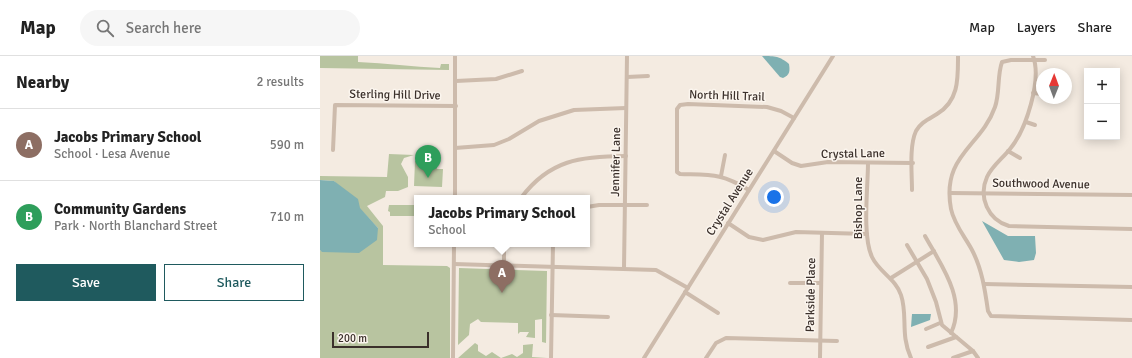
<!DOCTYPE html>
<html lang="en">
<head>
<meta charset="utf-8">
<style>
	:root { --surface:#fff; --page:#f6f6f6; --text:#222; --muted:#767676; --line:#e0e0e0; --accent:#1f5a5e }
	body { margin:0; font-family:Signika,sans-serif; background:var(--page); color:var(--text) }
	.controls { position:absolute; right:12px; top:12px; display:grid; overflow:hidden; border-radius:0px; box-shadow:0 2px 10px #0003 }
	.controls button { width:36px; height:36px; display:grid; place-items:center; padding:0; border:0; border-bottom:1px solid var(--line); background:var(--surface); color:var(--text); font:20px sans-serif }
	.compass { position:absolute; left:716px; top:12px; width:36px; height:36px; border-radius:50%; background:var(--surface); box-shadow:0 2px 10px #0003; rotate:1deg }
	.scale { position:absolute; left:12px; bottom:10px; width:97px; box-sizing:border-box; padding-left:4px; border:2px solid #3b302b; border-top:0; font-size:11px; line-height:14px; white-space:nowrap; color:#3b302b; -webkit-text-stroke:3px #fbf5ee; paint-order:stroke }
	.you { position:absolute; left:454px; top:141px; width:14px; height:14px; margin:-10px; border:3px solid #fff; border-radius:50%; background:#1a73e8; box-shadow:0 0 0 6px #1a73e833 }
	.badge { display:grid; place-items:center; width:26px; height:26px; border-radius:50%; background:var(--accent); color:#fff; font-size:13px; font-weight:700 }
	.pin { position:absolute; translate:-50% -33px; filter:drop-shadow(0 1px 2px #0008) }
	.pin::after { content:''; position:absolute; top:21px; width:14px; height:12px; background:inherit; clip-path:polygon(0 0,100% 0,50% 100%) }
	.popup { position:absolute; left:94px; top:139px; width:176px; height:52px; box-sizing:border-box; display:grid; place-content:center; border-radius:0px; background:var(--surface); filter:drop-shadow(0 1px 3px #0005); font-size:13px; white-space:nowrap; color:var(--muted) }
	.popup b { font-size:15px; color:var(--text) }
	.popup::after { content:''; position:absolute; left:50%; top:100%; margin-left:-8px; border:8px solid transparent; border-top-color:var(--surface) }
	.list { margin:0; padding:0; list-style:none }
	h2 { display:flex; justify-content:space-between; align-items:center; height:52px; margin:0; padding:0 16px; font-size:17px }
	h2 small { font-size:13px; font-weight:400; color:var(--muted) }
	.list li { display:grid; grid-template-columns:26px 1fr auto; gap:12px; align-items:center; box-sizing:border-box; height:72px; padding:0 16px; border-top:1px solid var(--line) }
	.list b { display:block; font-size:15px; white-space:nowrap }
	.list p { margin:0; font-size:13px; white-space:nowrap; color:var(--muted) }
	.list em { font-size:13px; font-style:normal; color:var(--muted) }
	.actions { display:flex; gap:8px; padding:12px 16px }
	.actions a { flex:1; padding:9px 0; border:1px solid var(--accent); border-radius:0px; text-align:center; font-size:14px; color:var(--accent) }
	.actions .main { background:var(--accent); color:#fff }
	.icon { flex:none; width:22px; height:22px; fill:none; stroke:currentColor; stroke-width:2; stroke-linecap:round; stroke-linejoin:round }
	.map { position:relative; flex:none; width:812px; height:302px; overflow:hidden }
	header { display:flex; align-items:center; gap:24px; box-sizing:border-box; height:56px; padding:0 20px; background:var(--surface); border-bottom:1px solid var(--line) }
	header strong { font-size:19px }
	nav { display:flex; gap:22px; margin-inline-start:auto; font-size:14px }
	.search { width:280px; height:36px; background:var(--page); display:flex; align-items:center; gap:10px; box-sizing:border-box; padding:0 14px; border-radius:22px; color:var(--muted); font-size:15px }
	main { display:flex }
	aside { flex:1; background:var(--surface) }
	.map>svg:first-child { display:block }
	.green { fill:#b8c4a0 }
	.water { fill:#7fb0b2 }
	.lines { fill:none; stroke-linecap:round; stroke-linejoin:round }
	.minor { stroke:#cdbbac; stroke-width:4 }
	.labels { text-anchor:middle; dominant-baseline:central; stroke-width:3; stroke-linejoin:round; paint-order:stroke }
	.street-label { font-size:12px; fill:#3b302b; stroke:#fbf5ee }
</style>
</head>
<body>
<header>
<strong>Map</strong>
<div class="search"><svg class="icon" aria-label="search" viewBox="0 0 24 24"><circle cx="10" cy="10" r="6"/><path d="M15 15l6 6"/></svg>Search here</div>
<nav><a>Map</a><a>Layers</a><a>Share</a></nav>
</header>
<main>
<aside>
<h2>Nearby<small>2 results</small></h2>
<ul class="list">
<li><span class="badge" style="background:#8d6e63">A</span><div><b>Jacobs Primary School</b><p>School · Lesa Avenue</p></div><em>590 m</em></li>
<li><span class="badge" style="background:#2e9e5b">B</span><div><b>Community Gardens</b><p>Park · North Blanchard Street</p></div><em>710 m</em></li>
</ul>
<div class="actions"><a class="main">Save</a><a>Share</a></div>
</aside>
<div class="map">
<svg width="812" height="302" viewBox="0 0 812 302">
	<rect width="100%" height="100%" fill="#f4ebe1"/>
	<g class="green">
		<path d="M0 0H38V6C66 7 93 11 120 12L121 8H129V14L0 12Z"/>
		<path d="M69 98 94 99 84 102 81 108 88 121V131L78 135H66L65 141 47 150 63 170V209L127 210 130 212V302H0V194L3 196 58 172 14 125 0 124V120L67 121Z"/>
		<path d="M95 105 116 107 117 113H123L122 131 94 130Z"/>
		<path d="M69 149H94V160H70V156L68 155Z"/>
		<path d="M139 212 227 215 226 287 222 286V263L215 264V282L206 281 209 276H200L198 278V267L161 266 158 263 150 268 149 279 138 289Z"/>
		<path d="M155 287 158 289V295L166 300 172 296 181 302H138Z"/>
		<path d="M213 288 212 301 227 302H181L192 298 197 301 203 297V289Z"/>
	</g>
	<g class="water">
		<path d="M442 0C456 0 459 0 469 8 470 15 470 19 463 22L460 21Z"/>
		<path d="M0 124 14 125 38 143 40 152 58 172 57 184 39 197 2 196 0 194Z"/>
		<path d="M662 165 688 180H715L716 197 714 204 699 206 684 204Z"/>
		<path d="M592 258H611L610 264 591 271Z"/>
	</g>
	<g class="lines">
		<g class="minor">
			<path d="M713 0C722 24 706 74 690 93 683 102 672 110 667 121 658 141 668 164 689 170L812 173"/>
			<path d="M725 4H691L682 6C677 20 680 37 675 51 661 91 621 99 631 153 634 168 645 181 652 194 662 213 665 234 668 255L671 260 812 264"/>
			<path d="M307 21 328 20"/>
			<path d="M136 25 176 23 202 15"/>
			<path d="M713 37 722 38"/>
			<path d="M706 66 715 69"/>
			<path d="M135 92 174 89 189 83 219 65 254 54 306 52"/>
			<path d="M13 94 15 49 136 50"/>
			<path d="M454 95 472 107 481 110 508 106 593 107"/>
			<path d="M688 95 700 102"/>
			<path d="M548 107C548 131 542 180 552 201 559 216 576 223 581 239 588 260 580 278 591 302"/>
			<path d="M401 120 405 99"/>
			<path d="M429 134C401 117 392 119 360 118L357 116V53L360 49 368 48 447 51 461 55 474 62"/>
			<path d="M592 134C592 118 589 90 596 75 601 66 609 63 617 58 639 45 638 22 638 0"/>
			<path d="M630 137 812 139"/>
			<path d="M135 142V0"/>
			<path d="M201 142C229 104 261 100 306 100"/>
			<path d="M267 151 279 149H327"/>
			<path d="M408 167 429 181 443 184 476 176 547 178"/>
			<path d="M605 180C621 209 647 243 631 277"/>
			<path d="M587 189 607 223 616 246 622 269 653 295 658 302"/>
			<path d="M134 208 336 214 368 232"/>
			<path d="M184 209V188"/>
			<path d="M304 212 307 0"/>
			<path d="M571 222 614 195"/>
			<path d="M470 227H501"/>
			<path d="M664 228 812 231"/>
			<path d="M365 236 398 257"/>
			<path d="M231 259 288 261"/>
			<path d="M606 273 620 267"/>
			<path d="M608 291 636 281"/>
			<path d="M133 302 134 188"/>
			<path d="M231 302 233 188"/>
			<path d="M324 302 513 0"/>
			<path d="M386 302 396 287 406 282 517 285"/>
			<path d="M500 302 502 177"/>
			<path d="M633 302 653 295"/>
		</g>
	</g>
	<g class="labels">
		<g class="street-label">
			<text transform="translate(75 39) rotate(1)">Sterling Hill Drive</text>
			<text transform="translate(407 40) rotate(2)">North Hill Trail</text>
			<text transform="translate(533 98) rotate(-1)">Crystal Lane</text>
			<text transform="translate(296 106) rotate(-89)">Jennifer Lane</text>
			<text transform="translate(721 128) rotate(1)">Southwood Avenue</text>
			<text transform="translate(410 146) rotate(-58)">Crystal Avenue</text>
			<text transform="translate(538 152) rotate(-90)">Bishop Lane</text>
			<text transform="translate(491 239) rotate(-89)">Parkside Place</text>
		</g>
	</g>
</svg>
<div class="controls">
<button>+</button>
<button>−</button>
</div>
<svg class="compass" viewBox="-18 -18 36 36"><path d="M0-13l5 13h-10z" fill="#e53935"/><path d="M0 13l5-13h-10z" fill="#767676"/></svg>
<div class="scale">200 m</div>
<div class="you"></div>
<div class="pin badge" style="left:182px;top:237px;background:#8d6e63">A</div>
<div class="popup"><b>Jacobs Primary School</b>School</div>
<div class="pin badge" style="left:108px;top:122px;background:#2e9e5b">B</div>
</div>
</main>
</body>
</html>
